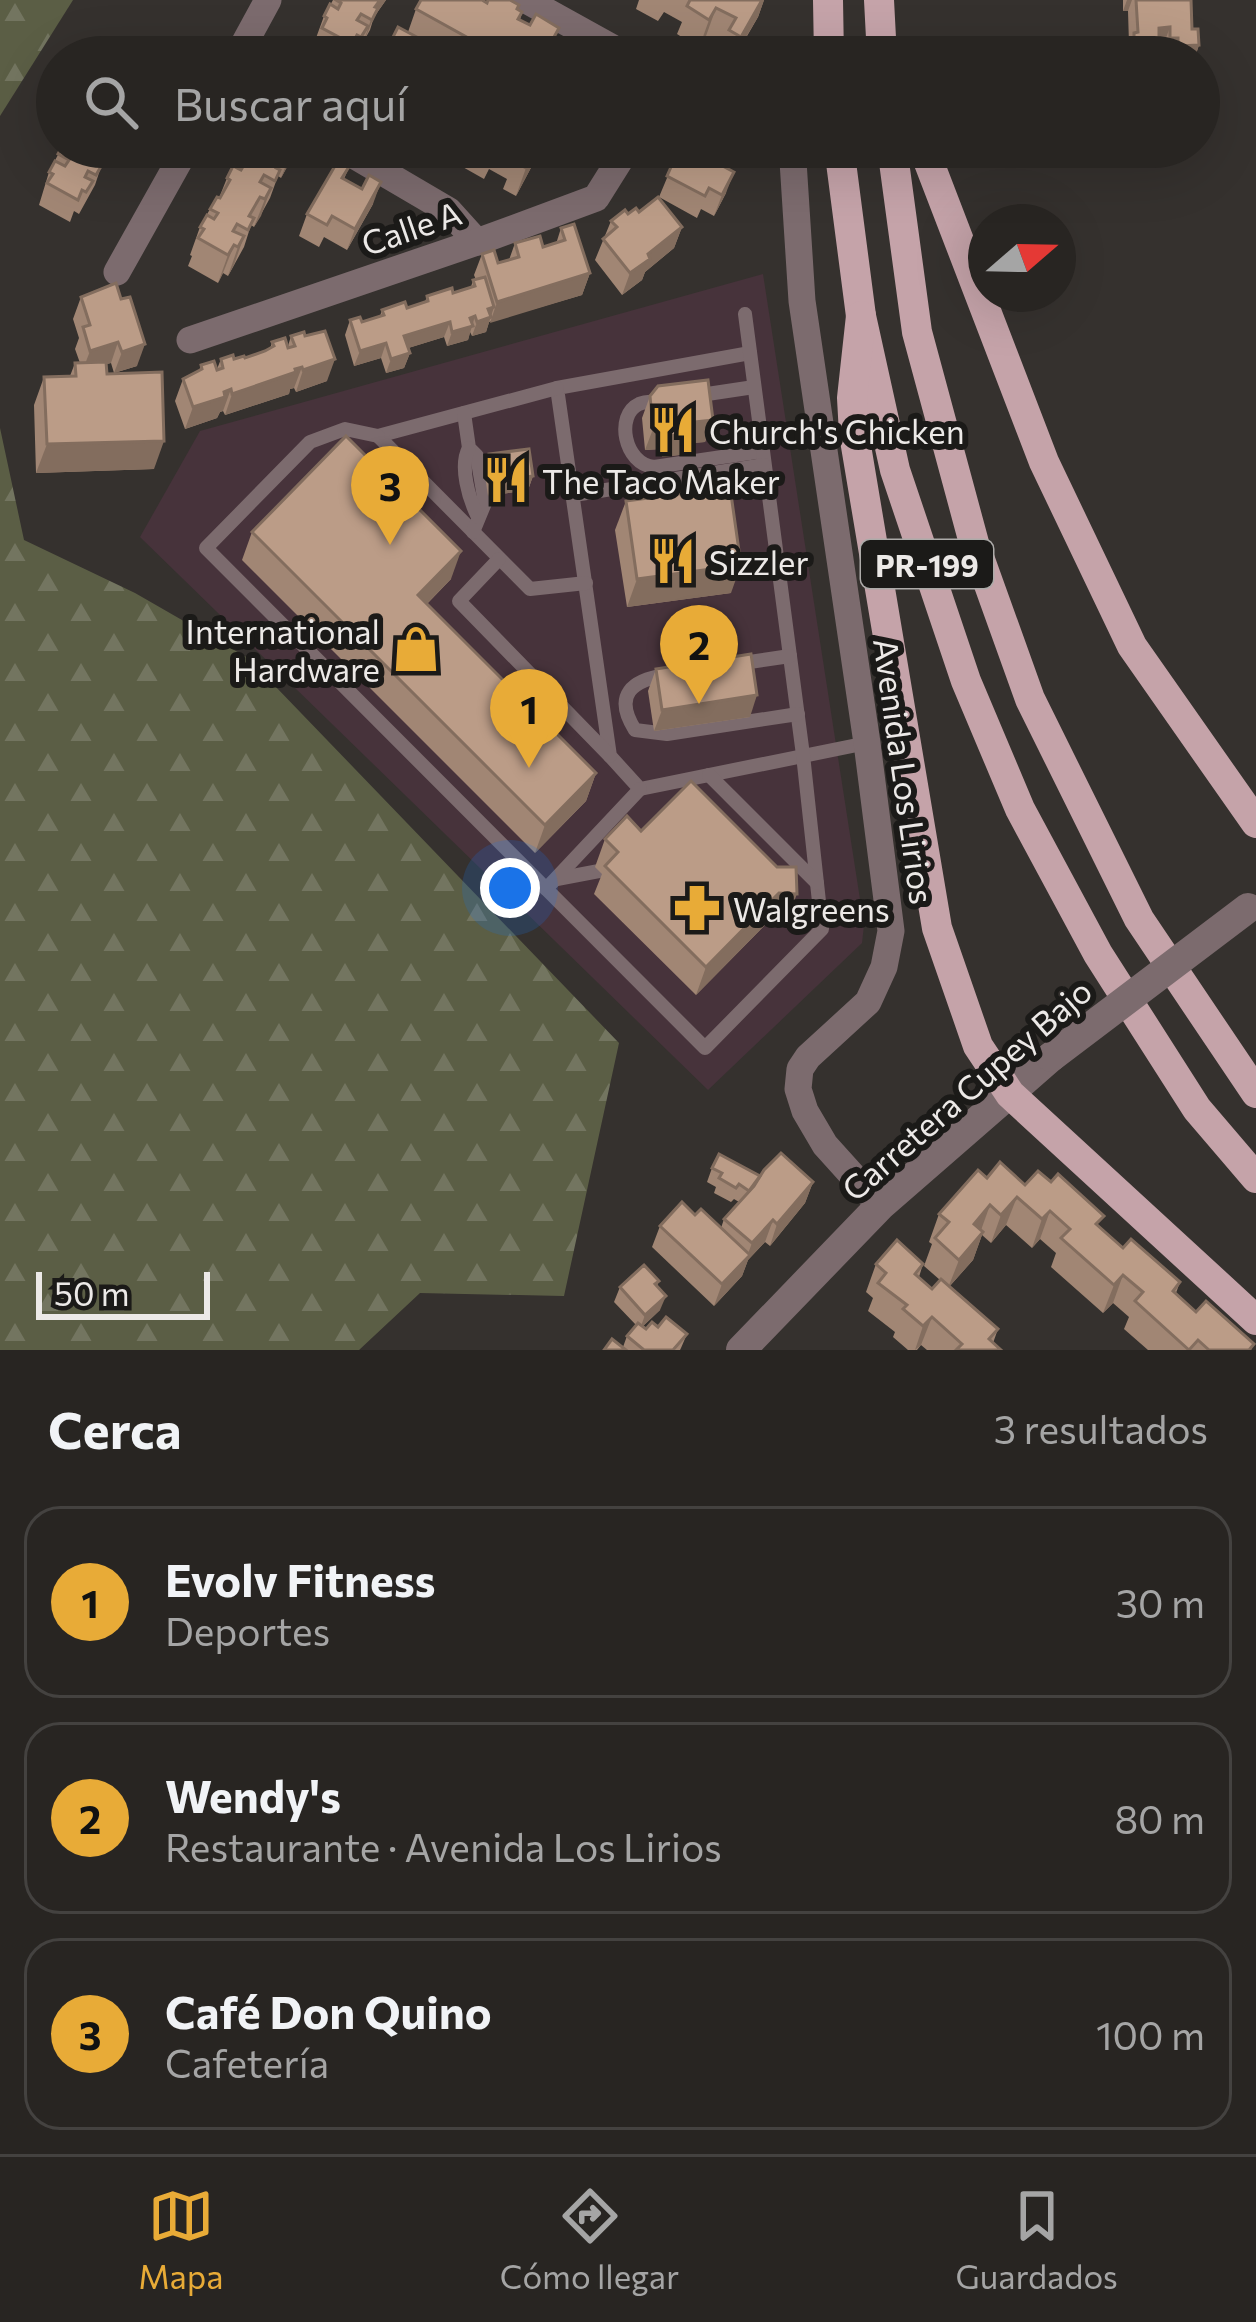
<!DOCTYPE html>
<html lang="es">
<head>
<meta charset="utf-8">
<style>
	:root { --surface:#282522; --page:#302d2a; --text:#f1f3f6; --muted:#a5a5a5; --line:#444240; --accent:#e8ab37 }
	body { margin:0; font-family:Commissioner,sans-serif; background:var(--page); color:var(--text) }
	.compass { position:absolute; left:968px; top:204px; width:108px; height:108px; border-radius:50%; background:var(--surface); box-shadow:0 12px 48px #0002; rotate:70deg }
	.scale { position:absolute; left:36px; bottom:30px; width:174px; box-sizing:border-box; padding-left:12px; border:6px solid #ece9e7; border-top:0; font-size:33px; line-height:42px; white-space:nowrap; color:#ece9e7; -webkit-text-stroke:9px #1b1a18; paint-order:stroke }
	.you { position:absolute; left:510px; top:888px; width:42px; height:42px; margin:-30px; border:9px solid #fff; border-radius:50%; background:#1a73e8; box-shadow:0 0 0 18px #1a73e833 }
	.badge { display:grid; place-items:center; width:78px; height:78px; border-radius:50%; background:var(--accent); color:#111; font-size:39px; font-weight:700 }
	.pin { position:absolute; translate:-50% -99px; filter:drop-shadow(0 3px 6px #0008) }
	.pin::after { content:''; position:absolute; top:63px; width:42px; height:36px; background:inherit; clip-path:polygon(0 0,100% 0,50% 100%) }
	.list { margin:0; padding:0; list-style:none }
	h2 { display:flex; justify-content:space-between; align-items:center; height:156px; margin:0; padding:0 48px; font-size:51px }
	h2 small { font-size:39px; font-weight:400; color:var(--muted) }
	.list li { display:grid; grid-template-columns:78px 1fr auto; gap:36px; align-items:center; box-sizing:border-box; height:192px; margin:0 24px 24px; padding:0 24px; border:3px solid var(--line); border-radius:36px }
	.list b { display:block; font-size:45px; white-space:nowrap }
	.list p { margin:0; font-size:39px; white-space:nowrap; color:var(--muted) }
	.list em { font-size:39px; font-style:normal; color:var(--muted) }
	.icon { flex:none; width:66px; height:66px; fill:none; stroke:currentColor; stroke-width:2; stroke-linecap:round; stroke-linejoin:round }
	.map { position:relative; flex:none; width:1256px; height:1350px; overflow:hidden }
	.search { position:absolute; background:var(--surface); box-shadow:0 12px 48px #0002; left:36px; right:36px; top:36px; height:132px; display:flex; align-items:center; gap:30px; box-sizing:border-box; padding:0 42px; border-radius:66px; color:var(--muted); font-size:45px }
	.sheet { height:804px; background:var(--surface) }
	nav { display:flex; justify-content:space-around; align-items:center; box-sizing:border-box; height:168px; border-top:3px solid var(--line); background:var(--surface); font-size:33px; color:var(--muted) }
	nav a { display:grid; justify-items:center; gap:6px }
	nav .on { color:var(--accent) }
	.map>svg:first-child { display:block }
	.commercial { fill:#47333b }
	.forest { fill:url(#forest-firs) }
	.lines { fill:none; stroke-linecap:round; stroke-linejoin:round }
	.service { stroke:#7c6b6e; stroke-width:14 }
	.minor { stroke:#7c6b6e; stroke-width:27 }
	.tertiary { stroke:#7c6b6e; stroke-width:30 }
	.primary { stroke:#c5a3a9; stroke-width:30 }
	.tertiary-bridge { stroke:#7c6b6e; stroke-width:30 }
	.wall { fill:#a18674 }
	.shaded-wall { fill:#836d5e }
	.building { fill:#bb9c87; stroke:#836d5e; stroke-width:3 }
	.labels { text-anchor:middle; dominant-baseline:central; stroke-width:12; stroke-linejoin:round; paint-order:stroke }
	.shield { fill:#1b1a18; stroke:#adaba9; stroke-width:3 }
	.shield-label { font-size:30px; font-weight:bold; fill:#ece9e7 }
	.street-label { font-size:33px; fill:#ece9e7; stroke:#1b1a18 }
	.poi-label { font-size:33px; fill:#ece9e7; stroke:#1b1a18; text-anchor:start }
</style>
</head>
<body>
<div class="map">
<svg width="1256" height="1350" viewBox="0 0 1256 1350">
	<defs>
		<pattern id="forest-firs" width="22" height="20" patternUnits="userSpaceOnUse" patternTransform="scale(3)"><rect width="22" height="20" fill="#5b5e45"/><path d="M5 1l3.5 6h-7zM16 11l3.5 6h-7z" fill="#737560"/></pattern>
	</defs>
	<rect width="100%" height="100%" fill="#35312e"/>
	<path class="commercial" d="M763 274 864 925 862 943 708 1090 140 537 200 431Z"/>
	<g class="forest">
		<path d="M0 0H73L0 116Z"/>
		<path d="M0 428 24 540 135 593 248 658 619 1043 564 1296 420 1293 359 1350H0Z"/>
	</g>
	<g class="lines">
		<g class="service">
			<path d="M750 353 557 388 610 756 640 789 867 743"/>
			<path d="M557 388 378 436 530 589 586 583"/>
			<path d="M694 396 754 387"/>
			<path d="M660 401C653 402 646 401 639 404 615 415 624 464 654 467L763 451"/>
			<path d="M464 413 469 448 477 456 485 503 473 532"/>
			<path d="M378 436 345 429 310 442 206 548 705 1048 822 929 803 755 745 314"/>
			<path d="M469 448C459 466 469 499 478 517"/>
			<path d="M574 495 764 465"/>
			<path d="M499 559 459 601 610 756"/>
			<path d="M736 664 790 656"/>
			<path d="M666 675C632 680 613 695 635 730L667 734 798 714"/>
			<path d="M709 775 817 883"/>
			<path d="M557 879 599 871"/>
			<path d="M546 889 640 789"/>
		</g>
		<g class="minor">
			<path d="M526 0 629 57"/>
			<path d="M237 57 268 0"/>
			<path d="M340 147 449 211 477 242"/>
			<path d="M786 147 793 161 802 301 867 743 891 931 884 967 868 1002 808 1057 800 1069 798 1089 805 1111 825 1145 880 1206"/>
			<path d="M117 272 187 147"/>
			<path d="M190 340 477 242 596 198 628 147"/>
		</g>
		<path class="tertiary" d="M741 1350 880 1206 1051 1057"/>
		<g class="primary">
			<path d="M828 0 829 57"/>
			<path d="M879 0 882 57"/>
			<path d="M839 147 861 316 895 470 966 681 1020 809 1098 954 1197 1109 1256 1178"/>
			<path d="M892 147 917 332 974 543 1030 699 1139 919 1256 1093"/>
			<path d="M923 147 1044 462 1132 646 1256 823"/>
			<path d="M861 316 852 398 854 434 937 928 978 1046 1010 1094 1256 1320"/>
		</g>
		<path class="tertiary-bridge" d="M1051 1057 1248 908"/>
	</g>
	<g class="wall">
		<path d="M333 0H386L374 17 370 30 355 57H294L315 48 318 39 316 38 324 16Z"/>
		<path d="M639 0H764L758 17 735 57H720L724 45 706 36 699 48 677 34 682 22 664 12 658 21 636 9Z"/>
		<path d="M1123 0H1191L1192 29 1199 45 1195 57H1162V49H1156L1153 57H1126L1129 44 1128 11H1123Z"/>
		<path d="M487 3 518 10 522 12 520 20 572 49 602 51 600 57H442L426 48 424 53 432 57H384L389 45 408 32 416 9Z"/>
		<path d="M62 147H114L105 165 102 164 95 185 79 214 74 211 70 222 39 205 49 172Z"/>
		<path d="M247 147H298L281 178 278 176 270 198 254 227 251 225 244 247 228 276 223 273 218 283 188 266 192 256 190 255 200 227 210 209 219 198 227 178 237 160Z"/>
		<path d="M426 147H446L441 155Z"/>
		<path d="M449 147H542L516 196 503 189 507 179 489 169 484 179 461 166 465 156Z"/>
		<path d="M680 147H732L731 149 734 150 728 169 726 193 714 216 701 209 697 218 659 197Z"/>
		<path d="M350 165 344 179 373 204 347 250 324 237 319 247 299 236 307 214Z"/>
		<path d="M639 212 682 227 674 248 645 272 642 280 622 295 595 260 611 221Z"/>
		<path d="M561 228 590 273 582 295 489 322 486 332 472 336 470 332 468 340 447 346 444 337 408 348 410 353 404 368 386 373 381 358 354 366 345 335 350 320 362 322 380 316 382 310 407 308 425 302 427 296 453 293 471 287 473 280H476L474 275 482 254 498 263 509 260 515 243 543 247 556 244Z"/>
		<path d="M81 297 137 366 114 373 111 363 106 364 107 374 154 469 36 473 34 405 44 377 70 376 75 363H80L75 349 79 338 73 319Z"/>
		<path d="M291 336 327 381 296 392 294 388 290 389 289 394 225 415 223 411 220 412 217 418 185 429 175 401 183 379 199 371 201 365 217 369 221 359 245 358 270 349 272 342 288 346Z"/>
		<path d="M650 396 713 420 705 442 692 443 688 454 662 457 661 449 645 450 642 418Z"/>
		<path d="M489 454 533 476 528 490 488 496 484 469Z"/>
		<path d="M626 501 731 593 627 607 615 530Z"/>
		<path d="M252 532 451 579 427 604 596 773 586 801 535 853 242 560Z"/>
		<path d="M656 669 750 717 654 731 648 691Z"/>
		<path d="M641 831 786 922 769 921 696 995 594 894 602 874 595 867 605 839Z"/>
		<path d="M712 1168 760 1176 813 1182 805 1203 770 1246 765 1242 748 1260 742 1276 714 1306 652 1247 660 1226 695 1215 721 1228 724 1219 739 1202 734 1199 731 1202 714 1193 716 1187 707 1182Z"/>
		<path d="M987 1178 1025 1185 1100 1227 1123 1248 1180 1282 1176 1293 1196 1312 1252 1350H1148L1124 1329 1129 1317 1113 1303 1103 1313 1051 1267 1056 1253 1040 1239 1032 1248 1006 1225 991 1243 982 1235 973 1260 949 1287 998 1329 993 1343 1001 1350H927L921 1345 917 1350H908L893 1337 895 1332 868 1311 873 1298 866 1292 876 1264H923L919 1277 932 1289 940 1280 924 1266 932 1244 929 1242 939 1214Z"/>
		<path d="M659 1281 657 1286 660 1310 643 1326 646 1329 658 1327 687 1334 681 1348 680 1350H604L623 1347 627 1336 636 1325 614 1302 620 1287Z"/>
	</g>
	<g class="shaded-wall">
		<path d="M380 0H386L374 17 364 41 375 7Z"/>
		<path d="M762 0H764L758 17 734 57 741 37Z"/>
		<path d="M1127 0H1132L1128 11H1123Z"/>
		<path d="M716 8 706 36 699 48 709 20Z"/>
		<path d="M1170 27 1162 49H1156L1153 57H1130L1134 47 1159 28Z"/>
		<path d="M1170 38H1178L1171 57H1163Z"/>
		<path d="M1199 45 1195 57H1174L1178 46Z"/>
		<path d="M293 147H295L287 167 281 178Z"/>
		<path d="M537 147H542L516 196 526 168Z"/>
		<path d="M734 172 726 193 714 216 722 195Z"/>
		<path d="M381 182 373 204 347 250 355 229Z"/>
		<path d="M271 188 261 216 254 227 265 199Z"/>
		<path d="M682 227 674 248 645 272 642 280 622 295 630 273 648 254Z"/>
		<path d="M244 236 234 265 228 276 238 247Z"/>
		<path d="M234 245 223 273 218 283 228 255Z"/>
		<path d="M590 273 582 295 490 323 497 302Z"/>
		<path d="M494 307 486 332 472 336 477 322 488 309Z"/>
		<path d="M475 316 468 340 447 346 452 332Z"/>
		<path d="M450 322 444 337 399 351 404 336Z"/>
		<path d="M118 342 111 363 82 372 90 351Z"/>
		<path d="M386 343 381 358 354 366 360 351Z"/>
		<path d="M145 344 137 366 114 373 122 352Z"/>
		<path d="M410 353 404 368 386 373 391 359Z"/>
		<path d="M335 359 327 381 296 392 303 370Z"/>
		<path d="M302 367 294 388 290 389 289 394 225 415 232 394Z"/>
		<path d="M231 389 223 411 220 412 217 418 185 429 193 407Z"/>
		<path d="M713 420 705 442 692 443 688 454 662 457 670 436 694 422Z"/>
		<path d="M669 427 661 449 645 450 653 429Z"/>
		<path d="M164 441 154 469 36 473 47 444Z"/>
		<path d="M533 476 528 490 488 496 493 482Z"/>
		<path d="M461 551 451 579 408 623 418 595Z"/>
		<path d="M741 565 731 593 627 607 637 579Z"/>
		<path d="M757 695 750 717 654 731 662 710Z"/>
		<path d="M596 773 586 801 535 853 545 825Z"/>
		<path d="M779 893 797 894 786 922 769 921 696 995 706 967Z"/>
		<path d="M813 1182 805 1203 770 1246 777 1224Z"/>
		<path d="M1017 1197 1006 1225 991 1243 1001 1215Z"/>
		<path d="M990 1205 980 1233 974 1224Z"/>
		<path d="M1050 1211 1040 1239 1032 1248 1042 1219Z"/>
		<path d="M773 1220 765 1242 748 1260 742 1276 714 1306 722 1284 746 1259 752 1243Z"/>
		<path d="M983 1232 973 1260 948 1288 959 1260Z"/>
		<path d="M1123 1275 1113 1303 1103 1313 1114 1285Z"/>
		<path d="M666 1296 660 1310 640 1329 645 1315Z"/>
		<path d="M932 1317 921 1345 915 1350 923 1326Z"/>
	</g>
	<g class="building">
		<path d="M336 0H380L375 7 378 8 372 20 361 14 357 20 368 26 361 37 357 35 352 44 322 28 327 18 324 16 330 4 338 9 341 3Z"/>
		<path d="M421 0H482L487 3 488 0H510L519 5 517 9 522 12 518 19 530 25 536 14 559 28 553 39 572 49 578 38 602 51 598 57H473L479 44 416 9Z"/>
		<path d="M690 0H762L741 37 729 30 736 18 716 8 709 20 687 6Z"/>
		<path d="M1136 0H1191L1192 29H1198L1199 45 1178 46V38H1170V27L1159 28V40H1152V47H1134V33L1138 32Z"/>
		<path d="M398 27 428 43 423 52 432 57H393L397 49 389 45Z"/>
		<path d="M306 43 331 57H294L297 51 301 53Z"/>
		<path d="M62 147H106L98 161 103 163 96 175 88 171 85 177 93 181 86 192 82 190 78 200 47 183 53 174 49 172 55 161 65 166 69 160 58 154Z"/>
		<path d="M249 147H293L292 150 288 148 276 168 280 170 275 181 264 175 260 182 271 188 265 199 260 197 249 216 254 218 248 230 237 224 233 231 244 236 238 247 234 245 228 255 198 238 204 229 200 227 207 215 214 219 218 213 210 209 217 197 220 198 230 180 227 178 233 166 241 170 244 165 237 160 243 149 247 151Z"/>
		<path d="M510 147H537L526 168 513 161 519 152Z"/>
		<path d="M680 147H730L734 150 730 158 724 154 719 164 734 172 722 195 709 188 705 196 667 176Z"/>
		<path d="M339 159 350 165 342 178 362 189 369 175 381 182 355 229 332 216 327 225 307 214Z"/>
		<path d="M658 197 682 227 648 254 650 259 630 273 603 239 617 227 611 221 625 210 628 214 636 208 639 212Z"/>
		<path d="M574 224 590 273 497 302 482 254 494 250 498 263 519 257 515 243 540 236 543 247 565 240 561 228Z"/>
		<path d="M485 277 494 307 488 309 491 317 477 322 475 316 470 318 473 326 452 332 450 322 404 336 410 353 391 359 386 343 360 351 350 320 360 317 362 322 384 315 382 310 405 302 407 308 428 301 427 296 452 288 453 293 475 286 473 280Z"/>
		<path d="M116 283 121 299 130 297 145 344 122 352 118 342 90 351 83 327 90 325 81 297Z"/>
		<path d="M325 331 335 359 303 370 302 367 295 369 296 372 232 394 231 389 224 392 225 397 193 407 183 379 202 369 201 365 214 361 217 370 223 368 221 359 233 355 234 359 244 356 245 358 265 351 274 346 272 342 285 338 288 348 295 346 291 336 304 332 305 336Z"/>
		<path d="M106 362 107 374 162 372 164 441 47 444 44 377 76 376 75 363Z"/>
		<path d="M708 380 713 420 694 422 696 432 670 436 669 427 653 429 650 396 658 386Z"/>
		<path d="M346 436 461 551 418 595 596 773 545 825 252 532Z"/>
		<path d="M529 449 533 476 493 482 489 454Z"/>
		<path d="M730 487 741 565 637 579 626 501Z"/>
		<path d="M751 654 757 695 662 710 656 669Z"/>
		<path d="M691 781 777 867H796L797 894 779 893 706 967 605 866 618 852 605 839 627 816 641 831Z"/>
		<path d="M781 1153 813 1182 777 1224 773 1220 752 1243 724 1219 754 1186 764 1170Z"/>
		<path d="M719 1154 760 1176 749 1191 739 1184 736 1188 719 1178 722 1173 712 1168Z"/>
		<path d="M1000 1162 1025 1185 1038 1171 1051 1182 1058 1174 1104 1216 1096 1224 1123 1248 1131 1239 1180 1282 1173 1291 1196 1312 1206 1301 1254 1344 1249 1350H1209L1198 1340 1189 1350 1135 1301 1143 1292 1123 1275 1114 1285 1061 1238 1070 1229 1050 1211 1042 1219 1017 1197 1001 1215 990 1205 974 1224 983 1232 959 1260 935 1238 949 1222 939 1214 978 1170 987 1178Z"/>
		<path d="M682 1202 695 1215 701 1209 750 1255 722 1284 660 1226Z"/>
		<path d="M897 1240 923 1264 915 1274 932 1289 941 1279 998 1329 989 1339 1001 1350H956L962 1344 932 1317 923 1326 903 1309 907 1305 878 1283 886 1273 876 1264Z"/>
		<path d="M644 1265 659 1281 655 1284 666 1296 645 1315 620 1287Z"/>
		<path d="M666 1317 687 1334 673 1350H644L627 1336 638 1323 646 1329 652 1322 658 1327Z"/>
		<path d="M612 1339 626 1350H604Z"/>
	</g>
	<defs>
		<symbol id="restaurant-bare" viewBox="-9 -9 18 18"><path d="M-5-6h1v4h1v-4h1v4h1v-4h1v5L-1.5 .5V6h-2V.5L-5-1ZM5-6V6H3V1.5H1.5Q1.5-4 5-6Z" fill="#e8ab37" stroke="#1b1a18" stroke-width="2.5" paint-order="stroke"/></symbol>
		<symbol id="shop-bare" viewBox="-9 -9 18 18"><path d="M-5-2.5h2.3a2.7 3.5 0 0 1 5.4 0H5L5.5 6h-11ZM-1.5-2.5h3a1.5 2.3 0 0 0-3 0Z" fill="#e8ab37" stroke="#1b1a18" stroke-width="2.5" paint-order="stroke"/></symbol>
		<symbol id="pharmacy-bare" viewBox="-9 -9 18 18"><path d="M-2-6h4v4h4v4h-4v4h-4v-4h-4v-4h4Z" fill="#e8ab37" stroke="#1b1a18" stroke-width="2.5" paint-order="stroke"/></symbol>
	</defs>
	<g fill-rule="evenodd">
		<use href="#restaurant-bare" x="640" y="397" width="66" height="66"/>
		<use href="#restaurant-bare" x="473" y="447" width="66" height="66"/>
		<use href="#restaurant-bare" x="640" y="528" width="66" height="66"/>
		<use href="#shop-bare" x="383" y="616" width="66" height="66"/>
		<use href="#pharmacy-bare" x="664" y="875" width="66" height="66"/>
	</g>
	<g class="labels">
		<rect class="shield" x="861" y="540" width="132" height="48" rx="9"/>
		<g class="shield-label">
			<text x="927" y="564">PR-199</text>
		</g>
		<g class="street-label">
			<text transform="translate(411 227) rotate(-19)">Calle A</text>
			<text transform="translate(905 771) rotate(82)">Avenida Los Lirios</text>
			<text transform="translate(966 1089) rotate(-41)">Carretera Cupey Bajo</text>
		</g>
		<g class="poi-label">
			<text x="709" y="430">Church's Chicken</text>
			<text x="542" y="480">The Taco Maker</text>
			<text x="709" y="561">Sizzler</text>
			<text x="380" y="630" text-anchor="end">International<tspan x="380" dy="38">Hardware</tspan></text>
			<text x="733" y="908">Walgreens</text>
		</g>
	</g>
</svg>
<svg class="compass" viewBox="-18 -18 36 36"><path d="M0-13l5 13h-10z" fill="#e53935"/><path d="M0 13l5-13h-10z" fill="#a5a5a5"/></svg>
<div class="scale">50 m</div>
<div class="you"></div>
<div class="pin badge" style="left:529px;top:768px">1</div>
<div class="pin badge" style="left:699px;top:704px">2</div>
<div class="pin badge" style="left:390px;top:545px">3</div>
<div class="search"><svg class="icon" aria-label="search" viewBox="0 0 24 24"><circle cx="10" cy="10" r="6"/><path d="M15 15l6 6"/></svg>Buscar aquí</div>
</div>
<section class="sheet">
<h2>Cerca<small>3 resultados</small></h2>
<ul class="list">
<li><span class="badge">1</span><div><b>Evolv Fitness</b><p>Deportes</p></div><em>30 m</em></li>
<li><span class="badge">2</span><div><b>Wendy's</b><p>Restaurante · Avenida Los Lirios</p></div><em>80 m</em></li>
<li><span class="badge">3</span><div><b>Café Don Quino</b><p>Cafetería</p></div><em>100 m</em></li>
</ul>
</section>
<nav>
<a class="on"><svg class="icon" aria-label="map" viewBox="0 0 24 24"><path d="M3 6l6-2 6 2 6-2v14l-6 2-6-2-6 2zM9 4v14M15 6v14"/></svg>Mapa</a>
<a><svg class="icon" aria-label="directions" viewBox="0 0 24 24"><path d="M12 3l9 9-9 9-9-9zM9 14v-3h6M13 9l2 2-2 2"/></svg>Cómo llegar</a>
<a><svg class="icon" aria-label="saved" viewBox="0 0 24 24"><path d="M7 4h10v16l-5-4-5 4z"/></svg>Guardados</a>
</nav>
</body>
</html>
